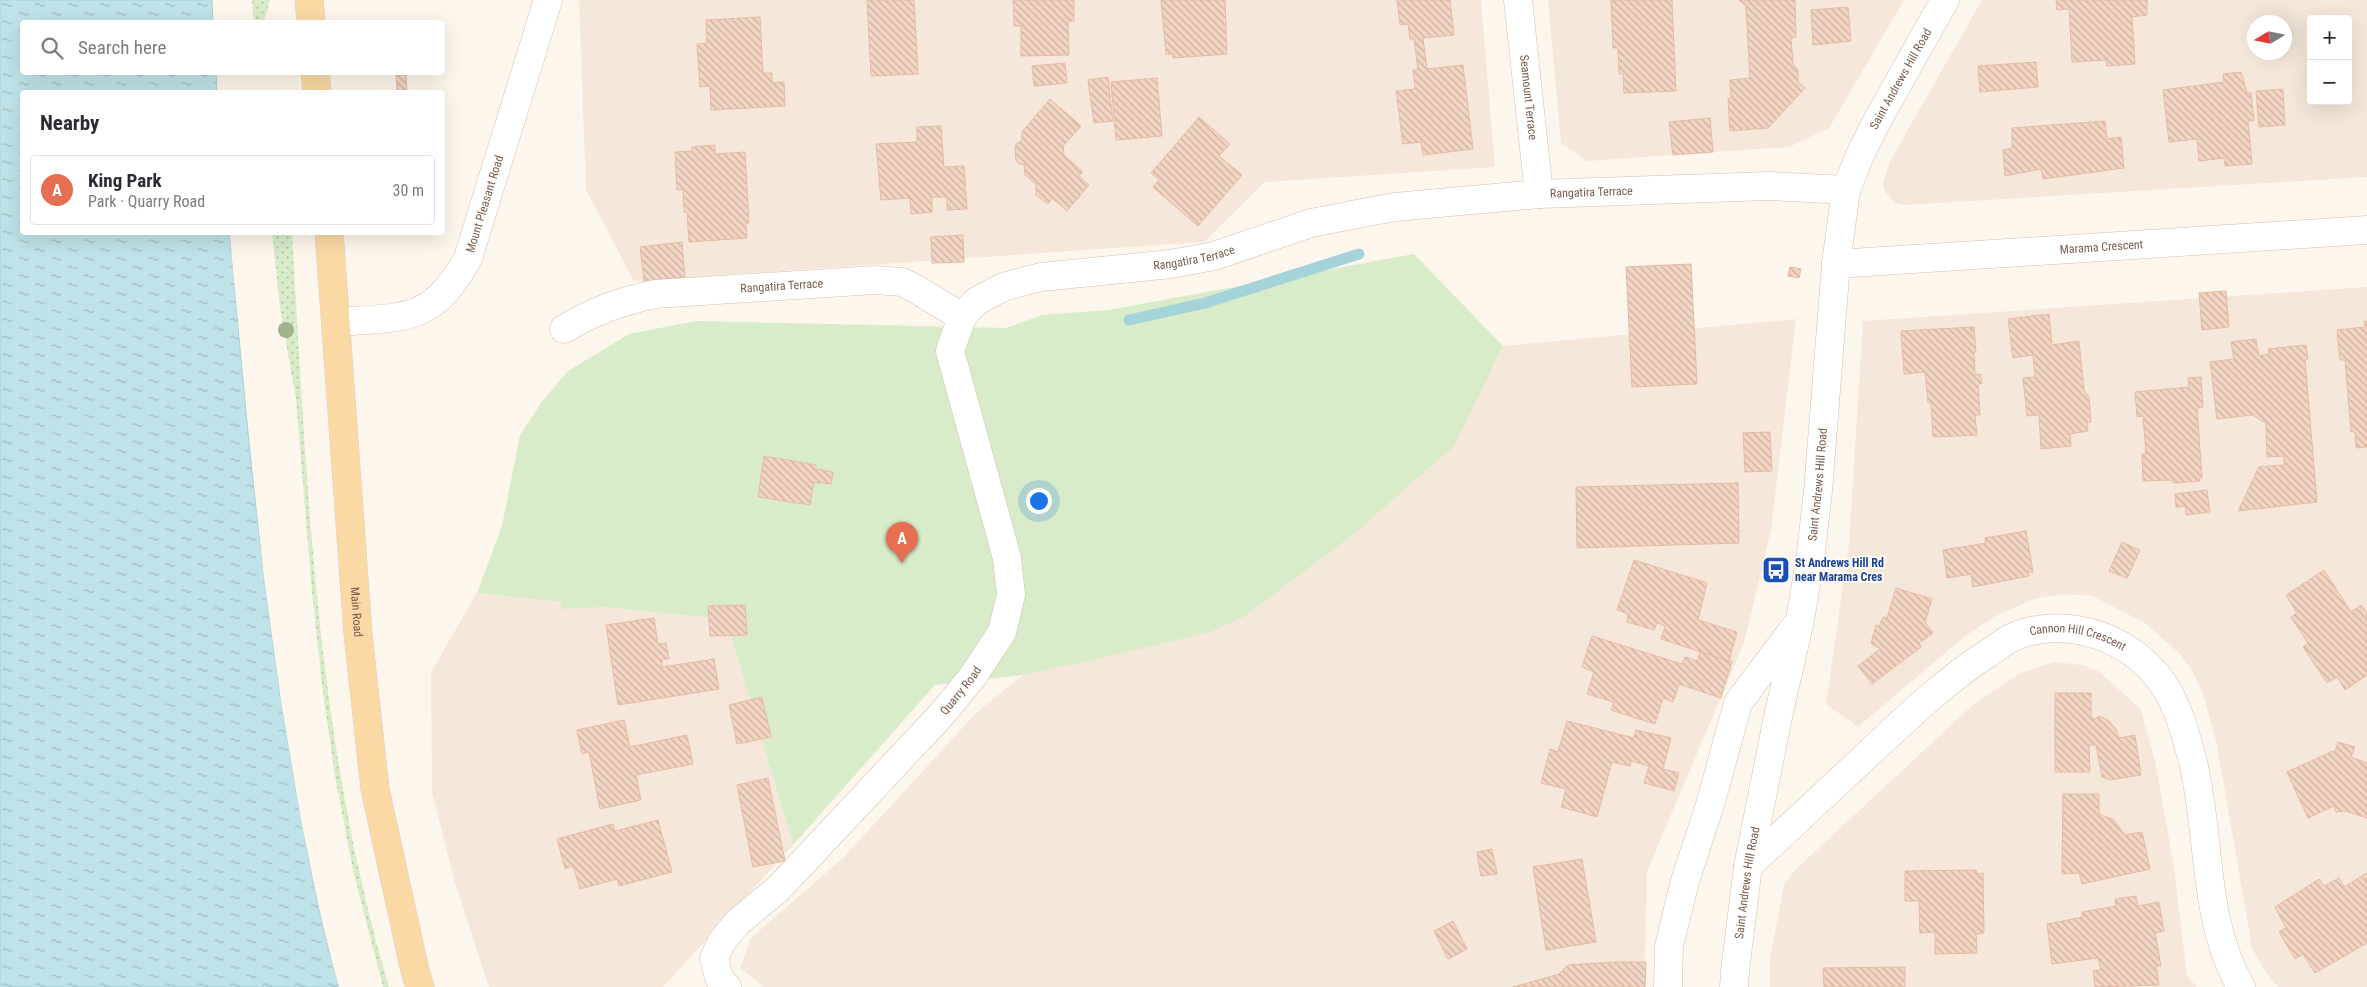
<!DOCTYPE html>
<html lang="en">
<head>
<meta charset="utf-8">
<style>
	:root { --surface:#fff; --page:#f7f7f7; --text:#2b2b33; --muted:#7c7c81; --line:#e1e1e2; --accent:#e76f51 }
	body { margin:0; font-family:"Roboto Condensed",sans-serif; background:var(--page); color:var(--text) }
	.controls { position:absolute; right:15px; top:15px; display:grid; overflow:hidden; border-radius:5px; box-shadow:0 5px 20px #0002 }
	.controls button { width:45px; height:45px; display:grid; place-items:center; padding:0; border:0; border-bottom:1px solid var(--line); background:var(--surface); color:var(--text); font:25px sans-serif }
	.compass { position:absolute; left:2247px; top:15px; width:45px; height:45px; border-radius:50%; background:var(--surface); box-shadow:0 5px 20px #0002; rotate:260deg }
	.you { position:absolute; left:1038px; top:500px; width:18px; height:18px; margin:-12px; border:4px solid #fff; border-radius:50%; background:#1a73e8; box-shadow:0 0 0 8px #1a73e833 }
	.badge { display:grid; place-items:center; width:32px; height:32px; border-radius:50%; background:var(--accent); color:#fff; font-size:16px; font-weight:700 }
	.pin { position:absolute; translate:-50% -41px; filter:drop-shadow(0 1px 2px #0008) }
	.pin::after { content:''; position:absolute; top:26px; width:18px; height:15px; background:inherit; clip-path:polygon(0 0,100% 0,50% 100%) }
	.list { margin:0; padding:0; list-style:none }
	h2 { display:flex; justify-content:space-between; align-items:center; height:65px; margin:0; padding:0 20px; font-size:21px }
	h2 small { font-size:16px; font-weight:400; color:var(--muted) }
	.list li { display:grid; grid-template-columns:32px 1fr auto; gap:15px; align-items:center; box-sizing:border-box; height:70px; margin:0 10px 10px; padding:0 10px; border:1px solid var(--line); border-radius:5px }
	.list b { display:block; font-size:19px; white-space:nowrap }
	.list p { margin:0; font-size:16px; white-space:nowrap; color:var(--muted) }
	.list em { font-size:16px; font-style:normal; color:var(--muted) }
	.icon { flex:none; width:28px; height:28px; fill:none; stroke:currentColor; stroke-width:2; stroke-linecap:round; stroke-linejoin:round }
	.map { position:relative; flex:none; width:2367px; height:987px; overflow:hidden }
	.search { position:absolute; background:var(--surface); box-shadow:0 5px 20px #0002; left:20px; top:20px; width:425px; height:55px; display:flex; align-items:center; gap:12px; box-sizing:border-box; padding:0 18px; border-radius:5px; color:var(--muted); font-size:19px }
	.panel { position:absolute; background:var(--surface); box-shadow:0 5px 20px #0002; left:20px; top:90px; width:425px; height:145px; border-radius:5px }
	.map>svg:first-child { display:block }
	.residential { fill:#f5e8da; fill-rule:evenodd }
	.park { fill:#d8ecc9 }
	.garden { fill:url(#garden-dots) }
	.water { fill:url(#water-ripples); stroke:#a5d3da }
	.pier { fill:#fdf6ec }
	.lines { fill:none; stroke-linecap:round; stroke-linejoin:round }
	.stream { stroke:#a5d3da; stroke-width:11 }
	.building { fill:url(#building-back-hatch); stroke:#e6bba3 }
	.minor-casing { stroke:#d1beb0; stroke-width:29 }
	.major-casing { stroke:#dad1cd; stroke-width:29 }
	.minor { stroke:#fff; stroke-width:28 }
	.major { stroke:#fbd9a5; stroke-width:28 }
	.tree { fill:#a0b28e }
	.labels { text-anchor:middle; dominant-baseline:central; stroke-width:4; stroke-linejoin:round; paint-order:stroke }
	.street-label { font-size:12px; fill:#7a5c4d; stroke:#fffaf3 }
	.transit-label { font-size:12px; font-weight:bold; fill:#164399; stroke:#fffaf3; text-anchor:start }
</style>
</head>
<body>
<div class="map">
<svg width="2367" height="987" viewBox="0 0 2367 987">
	<defs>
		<pattern id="garden-dots" width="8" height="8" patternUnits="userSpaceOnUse" patternTransform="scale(1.25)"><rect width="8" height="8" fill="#d8ecc9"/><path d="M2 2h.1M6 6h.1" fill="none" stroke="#b4c2a5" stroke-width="1.8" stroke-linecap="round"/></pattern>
		<pattern id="water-ripples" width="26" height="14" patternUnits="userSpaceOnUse" patternTransform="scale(1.25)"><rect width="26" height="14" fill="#bfe3e8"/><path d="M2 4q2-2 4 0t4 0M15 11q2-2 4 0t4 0" fill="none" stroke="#a0bbbe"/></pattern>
		<pattern id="building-back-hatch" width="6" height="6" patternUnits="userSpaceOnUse" patternTransform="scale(1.25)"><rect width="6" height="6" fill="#f3d5c3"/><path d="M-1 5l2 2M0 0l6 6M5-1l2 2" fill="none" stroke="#cab0a1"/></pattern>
	</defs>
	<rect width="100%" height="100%" fill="#fdf6ec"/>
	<g class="residential">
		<path d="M579 0H1481L1495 167 1265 182 1204 242 634 281 586 190Z"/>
		<path d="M1548 0H1904L1829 128 1789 147 1587 161 1561 143Z"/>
		<path d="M1982 0H2367V177L1905 205 1895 203 1885 192 1883 183 1890 161ZM2311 19H2348V101H2311ZM2254 22H2284V52H2254Z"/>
		<path d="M2367 287V987H2278L2264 970 2252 948 2217 745 2203 694 2192 670 2180 654 2145 623 2092 596 2063 594 2036 598 1996 616 1965 636 1858 727 1826 704 1849 544 1863 321Z"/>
		<path d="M1796 319 1771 530 1744 643 1647 871 1644 987H764L740 968 751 938 844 857 976 713 1023 675 1211 632 1454 446 1503 346Z"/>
		<path d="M477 593 726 619 793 845 663 987H489L455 883 432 792 431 672Z"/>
		<path d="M2054 662 2082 665 2098 671 2140 708 2155 761 2174 867 2187 976 2197 987H1770V958L1784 885 1795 870 1974 704 2022 672Z"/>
	</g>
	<path class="park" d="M1414 254 1503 346 1454 446 1355 533 1245 616 1211 632 1089 661 1023 675 935 685 793 845 726 619 604 607 562 609 561 602 477 593 502 526 520 435 543 400 568 371 629 334 696 321 1006 328 1042 315 1108 310Z"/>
	<g class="garden">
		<path d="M252 0H270L264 22H254Z"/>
		<path d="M272 233H292C307 486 316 742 389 987H383L353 870 335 776 323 693 312 592 296 399 280 308Z"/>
	</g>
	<path class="water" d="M0 0H212L213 22H22V72L216 73 217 92H22V232L230 233C245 409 261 587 291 762 304 837 317 914 339 987H0Z"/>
	<path class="pier" d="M232 232 267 578 284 707 305 826 342 987H339L333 966 302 826 282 707 264 578 233 271 230 233Z"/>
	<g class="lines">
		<path class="stream" d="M1129 320 1205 303 1359 254"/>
	</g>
	<g class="building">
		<path d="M867 0H914L918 74 871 76Z"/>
		<path d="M1013 0H1074V21H1068L1069 55 1021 56V26H1014Z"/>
		<path d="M1161 0H1225L1227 54 1173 58V54H1166Z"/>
		<path d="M1397 0H1450L1454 35 1423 38 1427 69 1463 65 1473 149 1423 155 1421 142 1403 144 1396 91 1415 89 1413 70H1418L1414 39H1410L1408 24 1400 25Z"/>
		<path d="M1611 0H1672L1676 91 1624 93 1623 74H1619L1618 48H1613Z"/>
		<path d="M1739 0H1795L1796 37 1791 38 1793 64 1798 70V82L1805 88 1768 128 1730 131 1728 99 1731 98 1730 80 1750 78 1746 6Z"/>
		<path d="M2056 0H2147V15L2132 17 2135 64 2107 66 2106 60 2072 62 2069 9 2057 10Z"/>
		<path d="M1848 7 1851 41 1813 45 1811 10Z"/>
		<path d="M760 17 763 73H772V83L784 82 785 106 711 110 710 86 700 87 697 44 707 43 706 20Z"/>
		<path d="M2036 62 2038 87 1980 92 1978 66Z"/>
		<path d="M1065 63 1067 83 1034 86 1032 66Z"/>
		<path d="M406 72 407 92H397L396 73Z"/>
		<path d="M2241 72 2247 93H2251L2254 121H2248L2252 164 2225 166 2224 158 2199 161 2197 139 2169 142 2163 90 2224 82 2223 74Z"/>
		<path d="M1108 77 1113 121 1094 123 1088 80Z"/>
		<path d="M1157 78 1162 136 1116 140 1111 82Z"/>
		<path d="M2283 89 2285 125 2259 127 2256 91Z"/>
		<path d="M1050 99 1081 126 1063 146 1064 155 1083 172 1079 176 1089 185 1067 211 1052 198 1048 204 1036 195V184L1025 175 1024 164H1019L1016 160 1015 147 1017 143 1022 141V132Z"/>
		<path d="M1199 117 1230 144 1219 156 1242 175 1198 226 1153 187 1159 180 1151 173Z"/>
		<path d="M1710 118 1713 152 1673 155 1669 122Z"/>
		<path d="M2105 121 2107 139 2121 137 2124 168 2043 179 2041 169 2005 176 2003 150 2012 148V128Z"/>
		<path d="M941 126 944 167 964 166 967 209 947 210V197H932V212L911 214 910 198 881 200 876 144 917 142V127Z"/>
		<path d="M715 145V154L745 152 749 223H746L747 238 689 242 687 212H684L683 189 677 190 675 152 692 151V147Z"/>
		<path d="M963 235 964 262 932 263 931 237Z"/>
		<path d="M682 242 685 277 644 281 640 247Z"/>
		<path d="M1691 264 1697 384 1632 387 1626 267Z"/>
		<path d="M1790 267 1801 269 1799 278 1788 276Z"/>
		<path d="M2226 291 2229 327 2202 330 2199 293Z"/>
		<path d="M2049 314 2052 345 2079 341 2084 390 2089 397 2091 422 2087 423 2088 431 2070 434 2071 446 2041 449 2039 415 2027 416 2023 378 2035 377 2033 355 2013 358 2008 319Z"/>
		<path d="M2364 321H2367V447L2356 448 2355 432H2351L2345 360H2340L2337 330 2365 327Z"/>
		<path d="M1974 327 1976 352H1974L1975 375 1980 374 1982 383 1978 384 1980 415H1975L1977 435 1933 437 1931 403H1928L1925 372 1904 374 1901 331Z"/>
		<path d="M2256 339 2259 356 2269 354 2268 349 2306 345 2308 359 2305 360 2317 502 2238 511 2259 467 2284 465V456L2267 457 2266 423 2252 415 2217 419 2210 362 2234 359 2231 342Z"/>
		<path d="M2201 377 2203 407 2197 408 2202 478H2199L2200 481 2173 483 2172 480 2143 481 2142 454H2146L2143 416 2137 417 2135 392 2189 387 2188 378Z"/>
		<path d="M1770 432 1772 471 1745 472 1743 433Z"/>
		<path d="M764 456 816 465V469L833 472 831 484 814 482 810 505 758 497Z"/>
		<path d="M1738 483 1739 543 1577 548 1576 487Z"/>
		<path d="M2207 490 2210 512 2186 515 2185 506 2176 507 2175 494Z"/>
		<path d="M2026 531 2033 572H2028L2029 576 1973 587 1971 574 1947 578 1943 550 1986 543 1985 538Z"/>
		<path d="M2122 542 2140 550 2127 578 2109 571Z"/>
		<path d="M1634 560 1707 583 1698 620 1737 632 1729 661 1661 639 1665 626 1657 623 1654 630 1627 622 1628 614 1617 610Z"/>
		<path d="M2324 570 2351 612 2361 605 2367 613V675L2345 690 2337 677 2327 683 2303 647 2308 643 2291 617 2297 613 2286 595Z"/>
		<path d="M1896 588 1932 599 1925 622 1933 633 1919 643 1921 647 1872 684 1858 666 1880 649 1871 643 1876 625 1879 626 1883 617 1887 618Z"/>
		<path d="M745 605 747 635 710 636 708 606Z"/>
		<path d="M654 618 658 644 666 643 669 659H662V667L714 659 719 689 618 705 606 625Z"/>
		<path d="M1592 636 1682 664 1685 657 1698 661 1700 652 1732 662 1721 698 1679 684 1673 702 1663 698 1655 724 1611 710 1614 702 1587 694 1594 672 1582 667Z"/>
		<path d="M2055 693H2091V717L2095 719 2099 716 2108 720 2116 729 2119 738 2135 735 2141 775 2110 780 2102 777 2096 745H2089L2090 772H2055Z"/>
		<path d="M762 697 771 737 737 744 729 705Z"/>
		<path d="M624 720 630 747 687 735 693 764 636 775 641 800 600 809 589 752 582 754 577 730Z"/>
		<path d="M1567 721 1634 738 1636 730 1671 738 1663 769 1679 773 1674 791 1644 783 1649 766 1631 761 1630 766 1612 762 1597 817 1561 807 1566 789 1541 783 1550 749 1558 752Z"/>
		<path d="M2338 742 2355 747 2351 757 2367 763V818L2346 811 2336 812 2334 806 2308 818 2287 772 2333 751 2335 752Z"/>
		<path d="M768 778 785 861 753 867 737 785Z"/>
		<path d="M2063 794H2099V814L2114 820 2125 835 2142 832 2150 869 2082 884 2079 873 2062 874Z"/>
		<path d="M658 820 672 872 619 886 617 879 580 889 573 866 565 869 557 839 613 824 615 831Z"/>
		<path d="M1492 849 1497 874 1481 876 1477 852Z"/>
		<path d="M1582 859 1596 942 1546 950 1533 867Z"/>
		<path d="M1976 870 1977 874 1983 873 1984 933 1976 934 1977 953 1935 954V932L1920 933 1919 901H1905V871Z"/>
		<path d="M2367 873V943L2315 973 2303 954 2295 959 2279 932 2286 928 2275 907 2319 879 2324 886 2339 878 2344 887Z"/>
		<path d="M2136 896 2138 906 2159 902 2164 931 2155 933 2161 966H2156L2159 985 2095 987 2093 971 2101 970 2098 958 2052 964 2047 924 2083 917 2082 912 2116 906 2115 899Z"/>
		<path d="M1453 921 1467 949 1448 959 1434 931Z"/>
		<path d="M1615 962H1646L1645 987H1513L1559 974 1568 965Z"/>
		<path d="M1905 967V987H1824L1823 968Z"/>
	</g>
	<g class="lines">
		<defs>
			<g id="minor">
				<path id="s1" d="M1518 0 1539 194"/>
				<path id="s2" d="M1836 264 2367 230"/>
				<path id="s3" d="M336 322C403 317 432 324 468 258L548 0"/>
				<path id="s4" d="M564 329C596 310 619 302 655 294L875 280 902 282 916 289 962 317"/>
				<path id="s5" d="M1748 866C1792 825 1836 784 1880 743 1914 711 1947 680 1987 654 1995 649 2003 642 2011 638 2068 612 2141 640 2170 695 2181 716 2187 740 2193 762 2211 837 2202 919 2241 987"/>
				<path id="s6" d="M727 987 719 978 714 958 722 941 738 922 779 888 943 713 973 676 1002 632 1011 595 1007 558 950 351 962 317 975 302 1003 287 1041 277 1171 264 1214 256 1311 223 1373 211 1395 207 1539 194 1769 186 1846 190"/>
				<path d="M1668 987 1669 946 1685 881 1710 805 1738 703 1795 627"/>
				<path id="s7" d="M1734 987 1735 971 1748 866 1778 717 1800 620 1810 561 1818 491 1836 264 1846 190 1859 157 1878 119 1945 0"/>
			</g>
			<g id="major">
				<path d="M309 0 311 22"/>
				<path d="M315 72 317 92"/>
				<path id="s8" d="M329 232 358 634 375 789 415 971 420 987"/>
			</g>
		</defs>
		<use href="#minor" class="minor-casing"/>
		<use href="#major" class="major-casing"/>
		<use href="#minor" class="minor"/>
		<use href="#major" class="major"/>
	</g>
	<circle class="tree" cx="286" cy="330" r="8"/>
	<defs>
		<symbol id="bus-square" viewBox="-11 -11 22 22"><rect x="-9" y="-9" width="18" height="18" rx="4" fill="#1a4fb4" stroke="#fffaf3"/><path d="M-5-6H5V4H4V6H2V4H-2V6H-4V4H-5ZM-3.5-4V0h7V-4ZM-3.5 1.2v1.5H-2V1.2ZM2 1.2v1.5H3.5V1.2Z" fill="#fff"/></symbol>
	</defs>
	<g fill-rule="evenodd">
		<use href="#bus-square" x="1760" y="554" width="32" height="32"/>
	</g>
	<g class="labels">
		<g class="street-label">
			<text stroke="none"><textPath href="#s7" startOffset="930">Saint Andrews Hill Road</textPath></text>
			<text stroke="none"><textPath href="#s1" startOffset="98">Seamount Terrace</textPath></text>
			<text stroke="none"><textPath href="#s6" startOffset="1446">Rangatira Terrace</textPath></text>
			<text stroke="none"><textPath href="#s3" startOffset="214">Mount Pleasant Road</textPath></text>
			<text stroke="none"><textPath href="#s2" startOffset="266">Marama Crescent</textPath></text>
			<text stroke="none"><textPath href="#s6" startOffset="1041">Rangatira Terrace</textPath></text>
			<text stroke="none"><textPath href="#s4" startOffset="225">Rangatira Terrace</textPath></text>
			<text stroke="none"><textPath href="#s7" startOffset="510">Saint Andrews Hill Road</textPath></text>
			<text stroke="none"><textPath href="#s8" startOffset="381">Main Road</textPath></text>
			<text stroke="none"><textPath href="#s5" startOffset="418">Cannon Hill Crescent</textPath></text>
			<text stroke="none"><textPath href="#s6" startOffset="398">Quarry Road</textPath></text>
			<text stroke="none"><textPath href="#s7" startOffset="105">Saint Andrews Hill Road</textPath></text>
		</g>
		<g class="transit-label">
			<text x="1795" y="563">St Andrews Hill Rd<tspan x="1795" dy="14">near Marama Cres</tspan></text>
		</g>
	</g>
</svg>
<div class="controls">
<button>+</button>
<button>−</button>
</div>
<svg class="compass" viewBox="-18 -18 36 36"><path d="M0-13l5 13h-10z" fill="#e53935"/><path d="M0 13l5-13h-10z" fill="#7c7c81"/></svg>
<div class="you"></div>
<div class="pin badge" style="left:902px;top:563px">A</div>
<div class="search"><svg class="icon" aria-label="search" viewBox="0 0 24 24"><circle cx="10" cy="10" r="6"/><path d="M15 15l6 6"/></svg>Search here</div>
<section class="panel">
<h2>Nearby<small></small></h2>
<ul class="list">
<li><span class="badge">A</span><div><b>King Park</b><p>Park · Quarry Road</p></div><em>30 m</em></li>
</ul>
</section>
</div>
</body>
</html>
